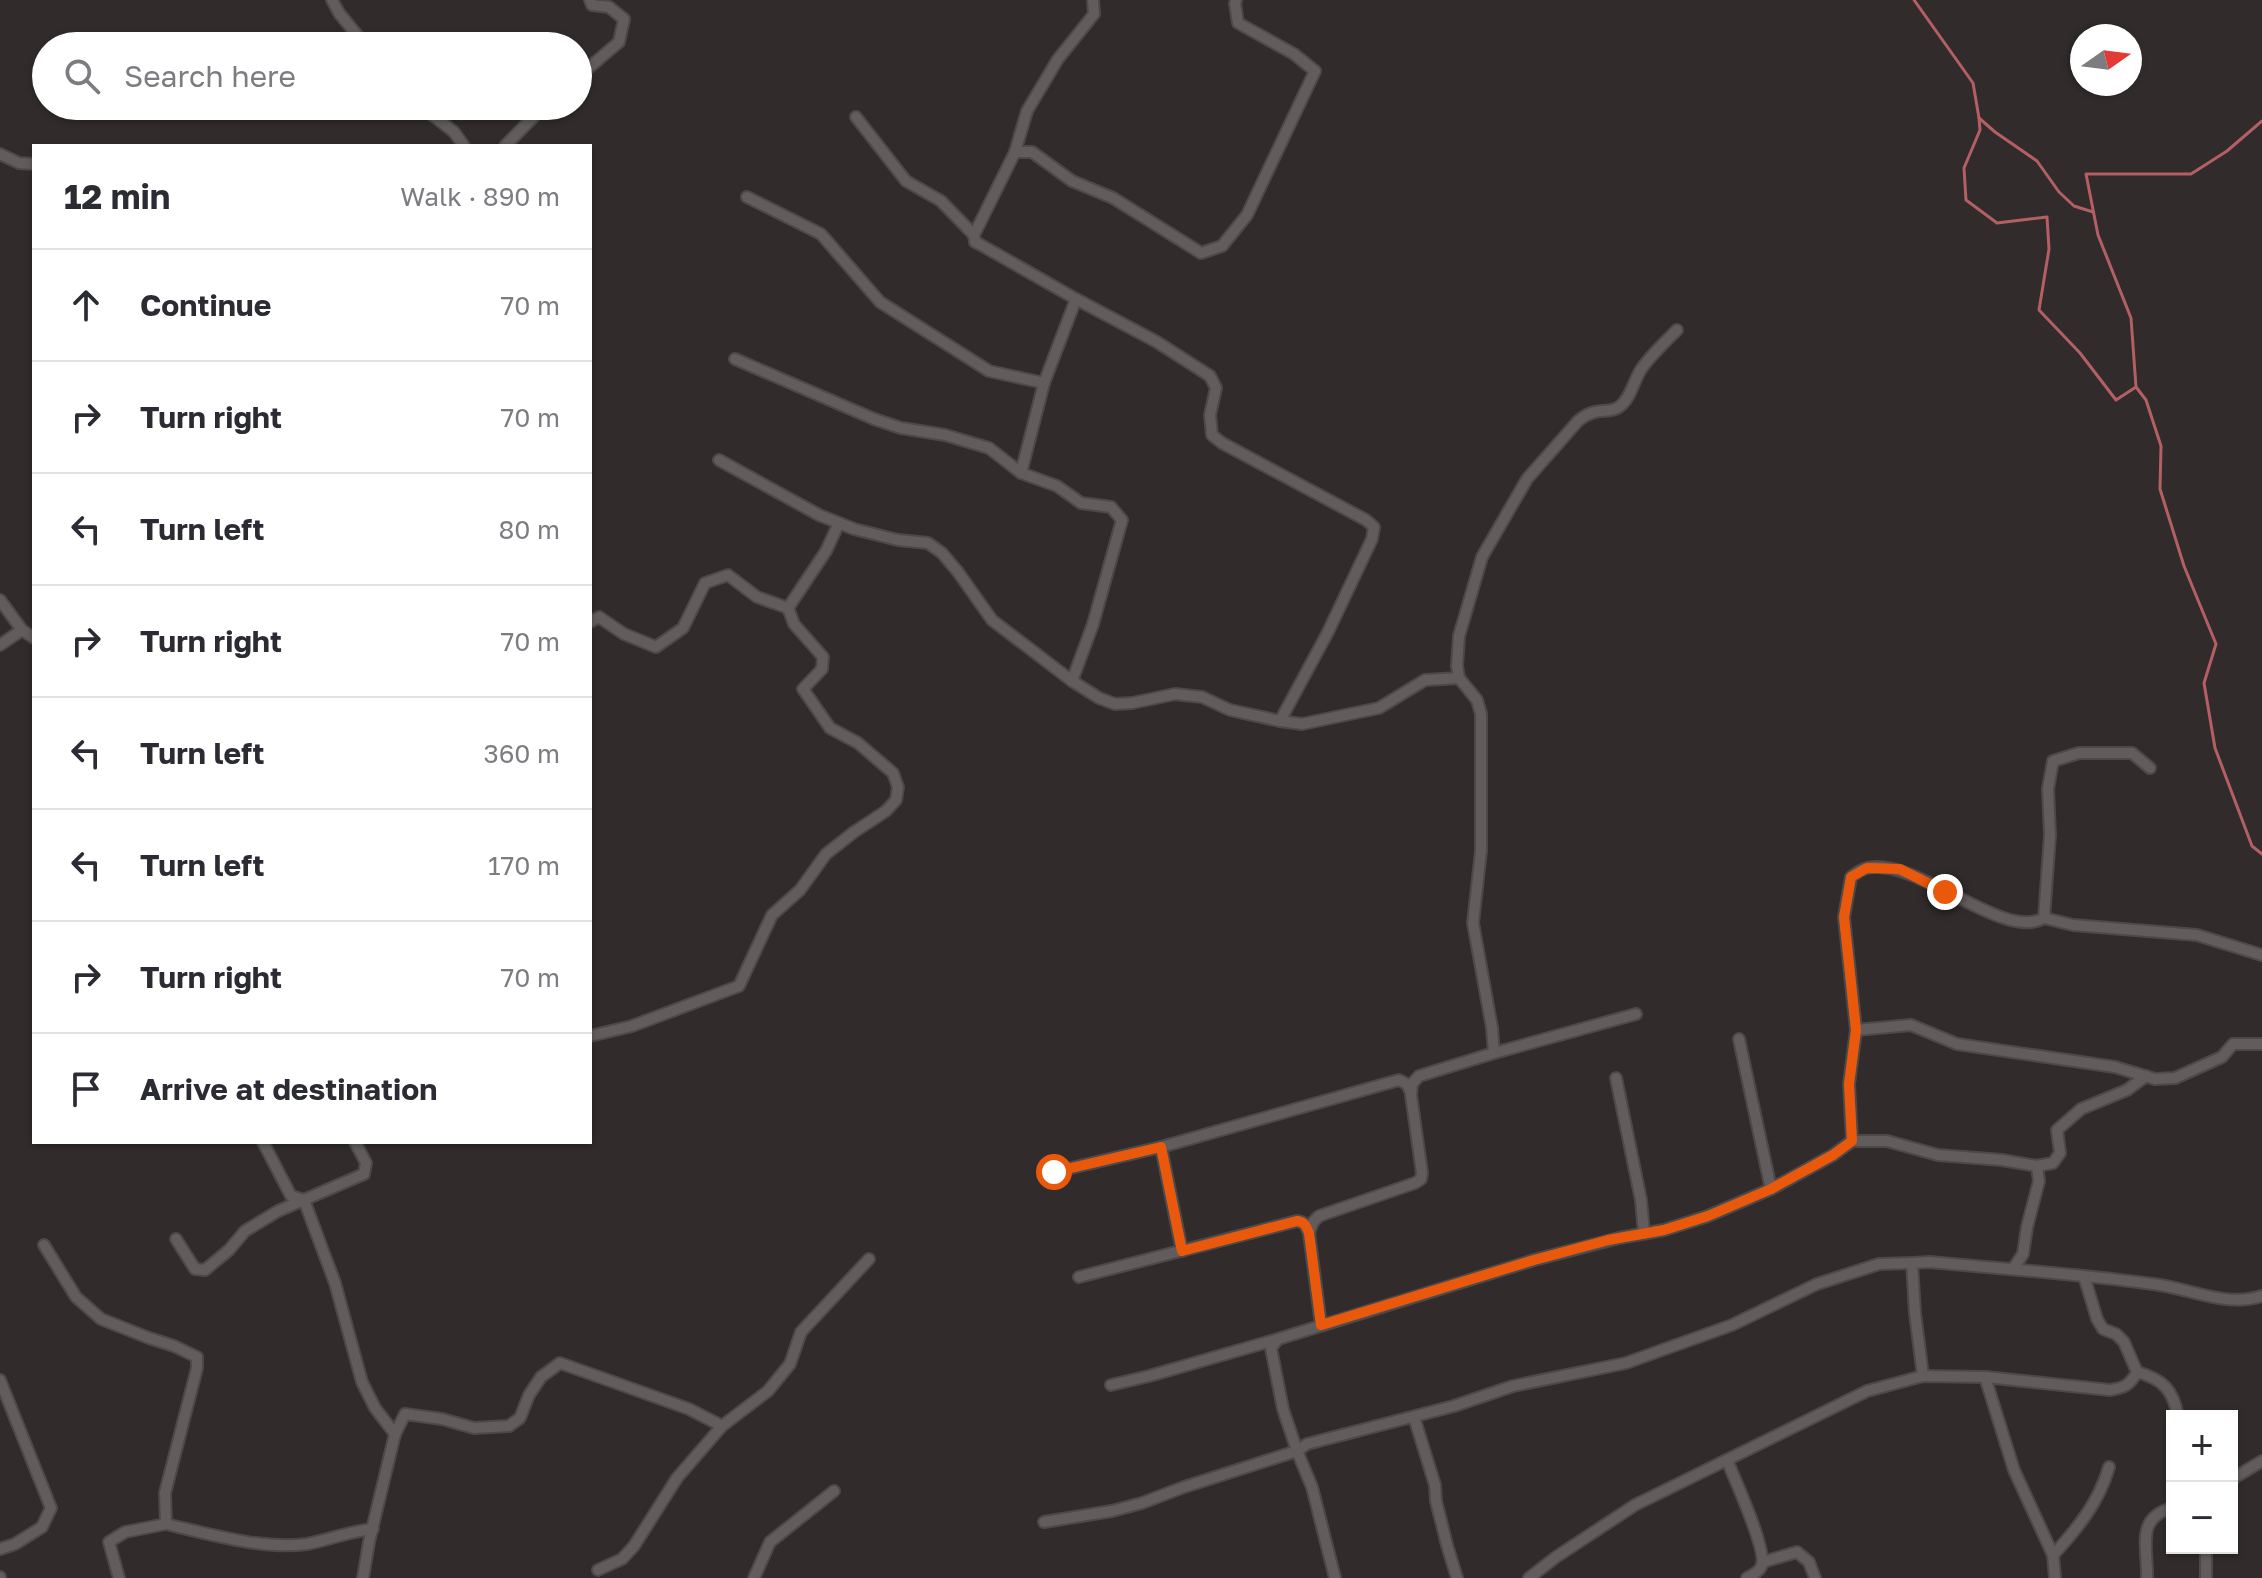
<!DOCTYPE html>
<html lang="en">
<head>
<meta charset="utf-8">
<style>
	:root { --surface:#fff; --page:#f7f7f7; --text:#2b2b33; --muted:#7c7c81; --line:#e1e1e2 }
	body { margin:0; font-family:"Golos Text",sans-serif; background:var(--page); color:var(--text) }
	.controls { position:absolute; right:24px; bottom:24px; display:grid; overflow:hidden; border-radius:0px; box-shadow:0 2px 6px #0004 }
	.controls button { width:72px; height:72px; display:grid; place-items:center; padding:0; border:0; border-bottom:2px solid var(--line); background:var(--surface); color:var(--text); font:40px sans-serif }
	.compass { position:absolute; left:2070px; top:24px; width:72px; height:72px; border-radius:50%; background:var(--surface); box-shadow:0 2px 6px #0004; rotate:76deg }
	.stop { position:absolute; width:24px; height:24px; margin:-18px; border:6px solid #ea580c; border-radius:50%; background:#fff }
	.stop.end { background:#ea580c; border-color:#fff; box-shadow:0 2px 8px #0008 }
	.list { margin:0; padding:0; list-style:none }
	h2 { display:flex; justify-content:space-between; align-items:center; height:104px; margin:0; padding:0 32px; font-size:34px }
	h2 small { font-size:26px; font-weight:400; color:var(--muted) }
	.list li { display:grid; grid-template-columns:52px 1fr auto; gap:24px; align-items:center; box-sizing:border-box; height:112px; padding:0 32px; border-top:2px solid var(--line) }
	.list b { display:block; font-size:30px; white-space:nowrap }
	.list em { font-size:26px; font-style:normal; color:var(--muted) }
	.icon { flex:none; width:44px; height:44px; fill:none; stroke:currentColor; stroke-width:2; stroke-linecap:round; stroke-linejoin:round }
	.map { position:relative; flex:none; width:2262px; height:1578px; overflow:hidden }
	.search { position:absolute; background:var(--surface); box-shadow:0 2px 6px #0004; left:32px; top:32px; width:560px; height:88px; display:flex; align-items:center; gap:20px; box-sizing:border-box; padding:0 28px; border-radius:44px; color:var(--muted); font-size:30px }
	.panel { position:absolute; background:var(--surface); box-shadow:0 2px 6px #0004; left:32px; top:144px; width:560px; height:1000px; border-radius:0px }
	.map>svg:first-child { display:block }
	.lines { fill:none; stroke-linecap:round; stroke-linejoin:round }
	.stream { stroke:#b45f63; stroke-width:3 }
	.street-casing { stroke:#4d4949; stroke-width:14 }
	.street { stroke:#625c5c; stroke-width:10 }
	.route { stroke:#ea580c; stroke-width:10 }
</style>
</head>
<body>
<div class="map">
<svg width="2262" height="1578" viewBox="0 0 2262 1578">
	<rect width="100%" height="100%" fill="#312b2b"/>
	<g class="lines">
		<g class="stream">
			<path d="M1914 0 1973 83 1979 118 1980 130 1964 168 1966 200 1997 223 2047 217 2049 249 2039 310 2080 353 2116 400 2136 387"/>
			<path d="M1979 118 1995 132 2037 161 2059 192 2074 206 2093 212"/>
			<path d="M2262 121 2227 151 2191 174H2086L2098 235 2131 318 2136 387 2146 400 2161 446 2160 489 2184 566 2216 644 2204 683 2215 748 2252 846 2262 854"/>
		</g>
		<defs>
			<g id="street">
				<path d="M332 0 339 13 366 46"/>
				<path d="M1236 0 1235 4 1238 23 1294 54 1315 71 1247 215 1222 246 1201 253 1113 198 1072 181 1032 152H1015L974 235 975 242 981 245 1076 299 1157 342 1210 376 1216 388 1210 415 1212 435 1222 443 1366 520 1374 527 1372 539 1328 632 1280 721"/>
				<path d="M578 77 619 42 624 19 609 7 592 5 590 0"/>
				<path d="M421 106 454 132 464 146"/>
				<path d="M856 117 906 181 941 201 974 235"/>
				<path d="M505 146 544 106"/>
				<path d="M1015 152 1027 111 1058 59 1094 14 1093 0"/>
				<path d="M0 154 19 163 34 164"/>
				<path d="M747 197 821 234 880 302 989 371 1044 383"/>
				<path d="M735 359 874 419 901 428 945 435 989 448 1021 473 1057 486 1081 503 1111 507 1122 520 1093 624 1072 681"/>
				<path d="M719 460 819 515 854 529 898 540 928 543 942 553 958 572 992 620 1072 681 1099 698 1115 704 1132 703 1175 694 1202 697 1230 710 1280 721 1302 724 1379 708 1425 680 1459 678"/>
				<path d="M1021 473 1044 383 1076 299"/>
				<path d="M0 600 22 630"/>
				<path d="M590 622 599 617 624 634 656 647 683 628 705 583 728 575 757 597 788 608"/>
				<path d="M0 645 22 630 34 638"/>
				<path d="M2044 918 2073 925 2197 935 2262 955"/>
				<path d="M1856 1030 1844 917 1851 877C1855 874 1862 869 1867 868 1918 857 2003 942 2044 918L2050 835 2048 789 2053 761 2079 753H2132L2150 768"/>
				<path d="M590 1036 632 1026 739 986 772 915 800 890 826 854 854 832 886 811 896 800 898 787 893 773 858 743 830 728 803 689 822 669 823 657 794 624 788 608 826 551 839 523"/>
				<path d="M1739 1039 1771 1189"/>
				<path d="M1494 1053 1492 1028 1473 923 1481 851V714L1477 700 1459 678 1457 666 1459 636 1482 557 1527 479 1578 421C1597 405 1608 415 1619 407 1631 399 1634 379 1642 368 1652 354 1665 342 1677 330"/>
				<path d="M1616 1078 1641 1200 1644 1233"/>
				<path d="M1852 1141 1849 1084 1856 1030 1911 1025 1957 1044 2115 1067 2155 1079 2175 1078 2222 1057 2233 1044H2262"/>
				<path d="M263 1142 291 1196 304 1200 335 1283 362 1382 375 1408 395 1434 369 1542 363 1578"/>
				<path d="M1161 1147 1182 1251"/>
				<path d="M1054 1172 1161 1147 1399 1080 1407 1084 1411 1093"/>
				<path d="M1309 1233 1313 1222 1319 1216 1415 1183 1421 1179 1422 1173 1411 1095 1412 1084 1419 1076 1494 1053 1636 1014"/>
				<path d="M176 1239 195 1269 205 1270 229 1250 245 1231 278 1211 364 1174 366 1163 355 1142"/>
				<path d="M44 1245 76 1297 101 1319 149 1338 174 1346 197 1357V1368L165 1493 166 1524C209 1534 263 1550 307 1544 329 1540 350 1531 373 1529"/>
				<path d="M2013 1269 2023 1254 2027 1227 2039 1181 2037 1166"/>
				<path d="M1079 1277 1297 1221C1305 1222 1306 1226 1309 1233L1321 1325"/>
				<path d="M2137 1372C2163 1379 2173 1390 2178 1416"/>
				<path d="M1923 1376 1915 1313 1912 1263 1930 1262C2005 1269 2079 1274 2153 1284 2189 1288 2226 1308 2262 1296"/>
				<path d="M1985 1377 2014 1470 2053 1555 2055 1578"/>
				<path d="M0 1380 51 1508 42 1527 15 1544 0 1549"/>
				<path d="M1111 1385 1149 1376 1278 1339"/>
				<path d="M1414 1417 1435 1485 1436 1501 1447 1545 1457 1578"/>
				<path d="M722 1426 768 1391 790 1364 801 1332 869 1259"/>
				<path d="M395 1434 405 1414 442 1419 474 1428 509 1426 520 1418 529 1395 541 1377 560 1363 689 1409 722 1426 677 1478 634 1546 622 1559 598 1570"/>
				<path d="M1727 1460C1734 1478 1769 1553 1761 1567 1759 1572 1752 1575 1747 1578"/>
				<path d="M2232 1479 2262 1461"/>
				<path d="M1044 1522 1112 1511 1142 1503 1184 1487 1297 1451 1307 1444 1454 1406 1513 1386 1626 1363 1732 1325 1817 1284 1879 1264 1912 1263"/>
				<path d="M2053 1555C2078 1528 2099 1502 2109 1467"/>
				<path d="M1763 1562 1797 1552 1809 1562 1815 1578"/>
				<path d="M0 1577V1578"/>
				<path d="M119 1578 109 1542 125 1532 166 1524"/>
				<path d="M754 1578 770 1542 834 1491"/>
				<path d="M1335 1578 1312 1487 1297 1451 1283 1409 1271 1348 1278 1339 1534 1260 1619 1238 1664 1230 1708 1216 1771 1189 1833 1155 1852 1141H1887L1938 1155 2002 1160 2037 1166 2053 1163 2060 1153 2057 1130 2081 1109 2127 1090 2146 1076"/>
				<path d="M1529 1578 1556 1557 1635 1505 1867 1391 1923 1376 1985 1377 2110 1390C2124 1388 2130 1385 2137 1372L2124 1342 2116 1334 2103 1329 2097 1319 2084 1276"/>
				<path d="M2147 1578C2148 1547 2135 1518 2172 1508"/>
				<path d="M2206 1578V1554"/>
			</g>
		</defs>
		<use href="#street" class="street-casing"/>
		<use href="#street" class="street"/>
	</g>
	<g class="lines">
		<path class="route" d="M1054 1172 1161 1147 1182 1251 1297 1221C1305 1222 1306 1226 1309 1233L1321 1325 1534 1260 1608 1240 1664 1230 1708 1216 1771 1189 1833 1155 1852 1141 1849 1084 1856 1030 1844 917 1851 877 1867 868 1900 869 1945 892"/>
	</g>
</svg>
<div class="controls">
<button>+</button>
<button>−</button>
</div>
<svg class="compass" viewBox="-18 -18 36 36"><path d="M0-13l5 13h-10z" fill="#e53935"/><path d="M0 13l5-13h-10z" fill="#7c7c81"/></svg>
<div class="stop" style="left:1054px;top:1172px"></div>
<div class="stop end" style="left:1945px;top:892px"></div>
<div class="search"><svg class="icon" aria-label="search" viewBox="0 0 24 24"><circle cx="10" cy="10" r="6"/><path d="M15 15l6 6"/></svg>Search here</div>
<section class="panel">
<h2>12 min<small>Walk · 890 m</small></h2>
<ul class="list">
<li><svg class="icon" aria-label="ahead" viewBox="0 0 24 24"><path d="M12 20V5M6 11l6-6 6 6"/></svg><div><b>Continue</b></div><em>70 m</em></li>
<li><svg class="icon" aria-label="right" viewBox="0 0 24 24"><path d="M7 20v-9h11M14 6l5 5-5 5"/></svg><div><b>Turn right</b></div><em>70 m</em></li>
<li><svg class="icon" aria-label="left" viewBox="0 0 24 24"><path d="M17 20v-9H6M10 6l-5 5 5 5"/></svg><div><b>Turn left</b></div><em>80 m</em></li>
<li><svg class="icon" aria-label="right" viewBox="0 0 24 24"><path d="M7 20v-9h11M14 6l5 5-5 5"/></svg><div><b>Turn right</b></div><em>70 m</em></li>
<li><svg class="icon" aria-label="left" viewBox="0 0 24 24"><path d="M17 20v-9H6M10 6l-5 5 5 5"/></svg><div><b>Turn left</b></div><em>360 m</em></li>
<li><svg class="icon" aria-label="left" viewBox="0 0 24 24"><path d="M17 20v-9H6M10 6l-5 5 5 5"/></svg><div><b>Turn left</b></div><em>170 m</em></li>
<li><svg class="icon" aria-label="right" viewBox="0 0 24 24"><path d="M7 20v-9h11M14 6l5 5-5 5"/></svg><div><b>Turn right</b></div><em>70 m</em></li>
<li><svg class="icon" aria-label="arrive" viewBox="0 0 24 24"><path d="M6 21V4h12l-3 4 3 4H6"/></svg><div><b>Arrive at destination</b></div></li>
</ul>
</section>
</div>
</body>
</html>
